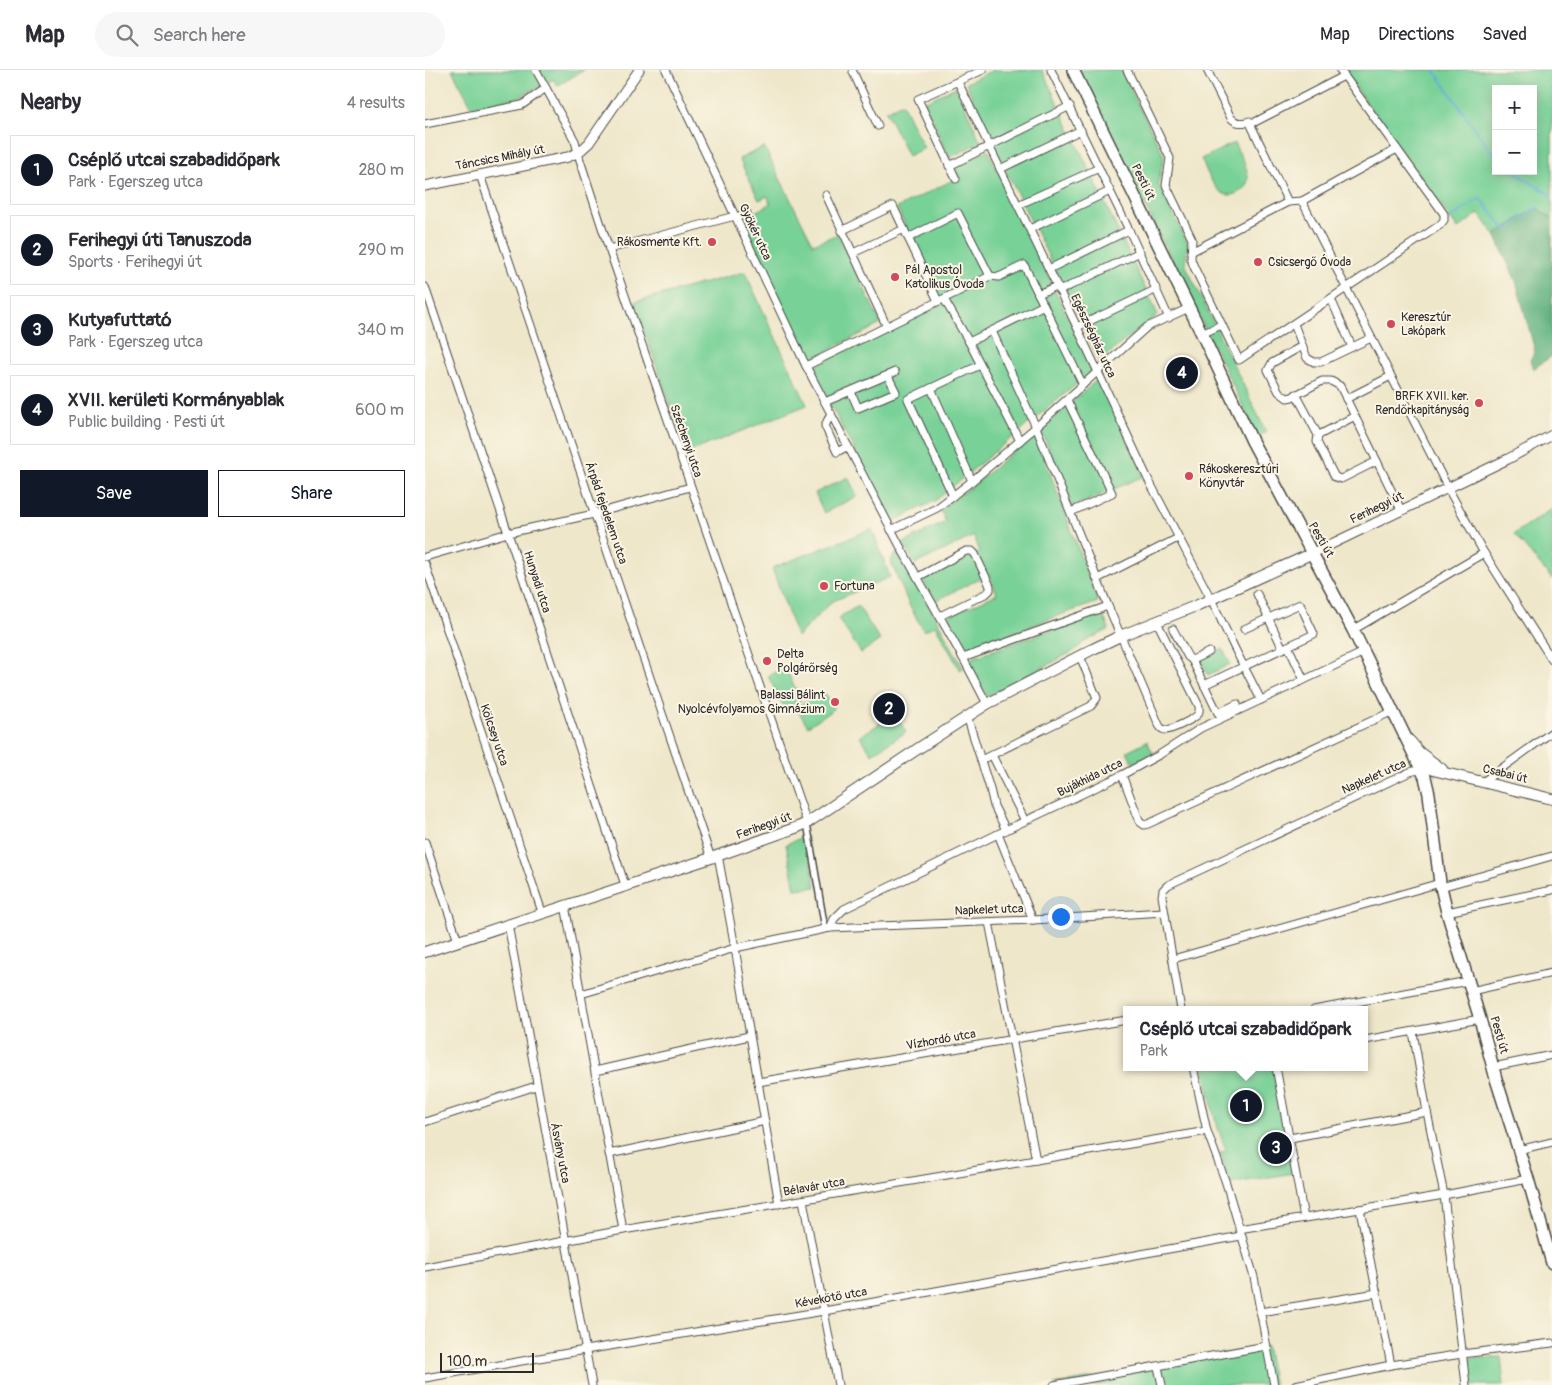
<!DOCTYPE html>
<html lang="en">
<head>
<meta charset="utf-8">
<style>
	:root { --surface:#fff; --page:#f7f7f7; --text:#2b2b33; --muted:#7c7c81; --line:#e1e1e2; --accent:#111827 }
	body { margin:0; font-family:Pangolin,sans-serif; background:var(--page); color:var(--text) }
	.controls { position:absolute; right:15px; top:15px; display:grid; overflow:hidden; border-radius:0px; box-shadow:0 2px 12px #0003 }
	.controls button { width:45px; height:45px; display:grid; place-items:center; padding:0; border:0; border-bottom:1px solid var(--line); background:var(--surface); color:var(--text); font:25px sans-serif }
	.scale { position:absolute; left:15px; bottom:12px; width:94px; box-sizing:border-box; padding-left:5px; border:2px solid #2b2b2b; border-top:0; font-size:14px; line-height:18px; white-space:nowrap; color:#2b2b2b; -webkit-text-stroke:4px #fcf5e5; paint-order:stroke }
	.you { position:absolute; left:635px; top:846px; width:18px; height:18px; margin:-12px; border:4px solid #fff; border-radius:50%; background:#1a73e8; box-shadow:0 0 0 8px #1a73e833 }
	.badge { display:grid; place-items:center; width:32px; height:32px; border-radius:50%; background:var(--accent); color:#fff; font-size:16px; font-weight:700 }
	.pin { position:absolute; translate:-50% -50%; border:2px solid #fff; box-shadow:0 1px 5px #0006 }
	.popup { position:absolute; left:698px; top:936px; width:245px; height:65px; box-sizing:border-box; display:grid; place-content:center; border-radius:0px; background:var(--surface); filter:drop-shadow(0 1px 4px #0005); font-size:16px; white-space:nowrap; color:var(--muted) }
	.popup b { font-size:19px; color:var(--text) }
	.popup::after { content:''; position:absolute; left:50%; top:100%; margin-left:-10px; border:10px solid transparent; border-top-color:var(--surface) }
	.list { margin:0; padding:0; list-style:none }
	h2 { display:flex; justify-content:space-between; align-items:center; height:65px; margin:0; padding:0 20px; font-size:21px }
	h2 small { font-size:16px; font-weight:400; color:var(--muted) }
	.list li { display:grid; grid-template-columns:32px 1fr auto; gap:15px; align-items:center; box-sizing:border-box; height:70px; margin:0 10px 10px; padding:0 10px; border:1px solid var(--line); border-radius:0px }
	.list b { display:block; font-size:19px; white-space:nowrap }
	.list p { margin:0; font-size:16px; white-space:nowrap; color:var(--muted) }
	.list em { font-size:16px; font-style:normal; color:var(--muted) }
	.actions { display:flex; gap:10px; padding:15px 20px }
	.actions a { flex:1; padding:11px 0; border:1px solid var(--accent); border-radius:0px; text-align:center; font-size:18px; color:var(--accent) }
	.actions .main { background:var(--accent); color:#fff }
	.icon { flex:none; width:28px; height:28px; fill:none; stroke:currentColor; stroke-width:2; stroke-linecap:round; stroke-linejoin:round }
	.map { position:relative; flex:none; width:1127px; height:1315px; overflow:hidden }
	header { display:flex; align-items:center; gap:30px; box-sizing:border-box; height:70px; padding:0 25px; background:var(--surface); border-bottom:1px solid var(--line) }
	header strong { font-size:24px }
	nav { display:flex; gap:28px; margin-inline-start:auto; font-size:18px }
	.search { width:350px; height:45px; background:var(--page); display:flex; align-items:center; gap:12px; box-sizing:border-box; padding:0 18px; border-radius:28px; color:var(--muted); font-size:19px }
	main { display:flex }
	aside { flex:1; background:var(--surface) }
	.map>svg:first-child { display:block }
	.green { fill:#78d197; stroke:#527e61; fill-rule:evenodd }
	.forest { fill:#62b380; stroke:#466f56 }
	.lines { fill:none; stroke-linecap:round; stroke-linejoin:round }
	.stream { stroke:#67abdc; stroke-width:2 }
	.pedestrian-casing { stroke:#484743; stroke-width:8 }
	.minor-casing { stroke:#484743; stroke-width:9 }
	.tertiary-casing { stroke:#484743; stroke-width:11 }
	.secondary-casing { stroke:#484743; stroke-width:12 }
	.primary-casing { stroke:#484743; stroke-width:14 }
	.pedestrian { stroke:#fff; stroke-width:5 }
	.minor { stroke:#fff; stroke-width:7 }
	.tertiary { stroke:#fff; stroke-width:9 }
	.secondary { stroke:#fff; stroke-width:10 }
	.primary { stroke:#fff; stroke-width:11 }
	.poi-dot { fill:#d1495b; stroke:#fcf5e5; stroke-width:2 }
	.labels { text-anchor:middle; dominant-baseline:central; stroke-width:4; stroke-linejoin:round; paint-order:stroke }
	.street-label { font-size:12px; fill:#2b2b2b; stroke:#fcf5e5 }
	.poi-label { font-size:12px; fill:#2b2b2b; stroke:#fcf5e5; text-anchor:start }
</style>
</head>
<body>
<header>
<strong>Map</strong>
<div class="search"><svg class="icon" aria-label="search" viewBox="0 0 24 24"><circle cx="10" cy="10" r="6"/><path d="M15 15l6 6"/></svg>Search here</div>
<nav><a>Map</a><a>Directions</a><a>Saved</a></nav>
</header>
<main>
<aside>
<h2>Nearby<small>4 results</small></h2>
<ul class="list">
<li><span class="badge">1</span><div><b>Cséplő utcai szabadidőpark</b><p>Park · Egerszeg utca</p></div><em>280 m</em></li>
<li><span class="badge">2</span><div><b>Ferihegyi úti Tanuszoda</b><p>Sports · Ferihegyi út</p></div><em>290 m</em></li>
<li><span class="badge">3</span><div><b>Kutyafuttató</b><p>Park · Egerszeg utca</p></div><em>340 m</em></li>
<li><span class="badge">4</span><div><b>XVII. kerületi Kormányablak</b><p>Public building · Pesti út</p></div><em>600 m</em></li>
</ul>
<div class="actions"><a class="main">Save</a><a>Share</a></div>
</aside>
<div class="map">
<svg width="1127" height="1315" viewBox="0 0 1127 1315">
	<rect width="100%" height="100%" fill="#fcf5e5"/>
	<filter id="ink" filterUnits="userSpaceOnUse"><feTurbulence type="fractalNoise" baseFrequency=".02" numOctaves="2"/><feDisplacementMap in="SourceGraphic" scale="10" xChannelSelector="R" yChannelSelector="G"/><feConvolveMatrix kernelMatrix="1 2 1 2 8 2 1 2 1" color-interpolation-filters="sRGB"/></filter>
	<filter id="wash" filterUnits="userSpaceOnUse"><feTurbulence type="fractalNoise" baseFrequency=".0096" numOctaves="4" result="noise"/><feDisplacementMap in="SourceGraphic" scale="20" xChannelSelector="R" yChannelSelector="G"/><feGaussianBlur stdDeviation="1.12" result="paint"/><feColorMatrix in="noise" values="0 0 0 0 0 0 0 0 0 0 0 0 0 0 0 0 0 1.4 0 .05"/><feComposite in="paint" operator="in"/></filter>
	<g filter="url(#wash)">
		<rect width="100%" height="100%" fill="#eee7ca"/>
		<g class="green">
			<path d="M27 0H159L132 16 129 9 92 28 47 37Z"/>
			<path d="M568 0H617L733 245 716 257 675 291 565 68 541 13Z"/>
			<path d="M654 0H696L739 86 733 114 763 174 760 194 841 362 833 367Z"/>
			<path d="M918 0H1127V148L1111 138 1070 165 1054 143 1033 159ZM1071 19H1108V101H1071Z"/>
			<path d="M531 17 556 72 524 88 499 32Z"/>
			<path d="M477 33 499 78 483 86 461 41Z"/>
			<path d="M809 73C814 83 822 95 823 106 824 112 820 119 814 122 793 135 783 103 776 89Z"/>
			<path d="M339 77 388 174 413 164 456 254 382 291 317 149 345 134 343 126 334 130 314 89Z"/>
			<path d="M563 80 667 298 665 303 510 431 467 452 386 298 517 234 472 138 534 107 529 97Z"/>
			<path d="M320 202 382 335 262 383 209 232Z"/>
			<path d="M674 308 719 406 648 437 616 360Z"/>
			<path d="M610 363 673 532 635 545 538 582 520 548 572 524 564 504 510 531 498 510 555 482 549 466 490 494 478 473 521 452 515 439 549 415Z"/>
			<path d="M423 407 432 426 399 443 390 423Z"/>
			<path d="M1127 439V509L1089 464Z"/>
			<path d="M447 459 465 507 406 532 372 567 347 498Z"/>
			<path d="M471 484H475L477 486 538 598 535 600 510 555 499 561 485 537 466 492 467 488Z"/>
			<path d="M433 536 455 570 436 583 413 548Z"/>
			<path d="M677 542 683 557V560L659 572 649 581 562 627 543 591 544 589Z"/>
			<path d="M798 579 805 594 783 605 776 590Z"/>
			<path d="M360 597 376 630 360 639 343 606Z"/>
			<path d="M398 621 409 639 383 656 371 638Z"/>
			<path d="M470 644 481 662 447 684 435 666Z"/>
			<path d="M722 671 728 683 708 693 702 681Z"/>
			<path d="M381 766 391 817 370 819 361 774Z"/>
			<path d="M778 997H847L868 1103 805 1114 795 1083 801 1081 790 1049Z"/>
			<path d="M841 1276 849 1315H629Z"/>
			<path d="M1076 1287 1079 1315H1045L1041 1296 1044 1289Z"/>
		</g>
		<path class="forest" d="M1111 138 1127 148V286L1108 299 1105 290 1110 281 1091 211 1070 165Z"/>
		<g class="lines">
			<g class="stream">
				<path d="M1009 0 1064 79 1071 86"/>
				<path d="M1088 101 1127 126"/>
				<path d="M1023 150 1054 129H1056L1078 157 1082 160 1113 137"/>
			</g>
		</g>
	</g>
	<g filter="url(#ink)">
		<g class="lines">
			<defs>
				<path id="pedestrian" d="M382 753 400 859"/>
				<g id="minor">
					<path d="M111 0 150 71 155 90 184 179 382 753"/>
					<path d="M241 0 381 296 476 478 538 588 562 634"/>
					<path d="M626 0 704 160 744 248"/>
					<path d="M702 0 745 88 741 115 767 169 766 189 769 197 814 290 1015 155 1019 150V144L915 0"/>
					<path d="M782 0 806 48C814 56 820 51 830 52L919 6"/>
					<path d="M428 2 453 56"/>
					<path d="M533 12 652 257 722 407 786 529 809 577 836 630"/>
					<path d="M824 51 863 132"/>
					<path d="M0 54 97 35 121 18"/>
					<path d="M524 96 645 36"/>
					<path d="M575 99 656 60"/>
					<path d="M55 105 286 788"/>
					<path d="M531 109 493 29 558 0"/>
					<path d="M401 125 462 257"/>
					<path d="M877 131 1026 424 1059 483 1127 590"/>
					<path d="M593 135 674 98"/>
					<path d="M311 147 322 143"/>
					<path d="M605 159 685 121"/>
					<path d="M416 161 468 136 513 231"/>
					<path d="M483 168 533 143 565 206"/>
					<path d="M184 179 310 146"/>
					<path d="M766 182 863 132 877 131 972 79"/>
					<path d="M428 183 479 159"/>
					<path d="M624 199 704 160"/>
					<path d="M0 217 83 463 200 815"/>
					<path d="M634 221 715 182"/>
					<path d="M613 224 632 216"/>
					<path d="M519 229 544 272 595 371"/>
					<path d="M906 229 927 277"/>
					<path d="M869 254 882 288 889 292H896L946 268"/>
					<path d="M652 257 732 219"/>
					<path d="M567 261 611 357 683 536 734 655C736 658 736 659 740 660 745 661 771 648 773 644 775 641 774 639 774 636L732 552"/>
					<path d="M777 264 796 255"/>
					<path d="M544 272 619 235"/>
					<path d="M877 276 847 293 843 300 854 322 862 328 867 327 897 311H906L915 316 976 440"/>
					<path d="M381 296 565 206 574 207 599 195 658 315"/>
					<path d="M506 318 547 411"/>
					<path d="M426 322 433 338 471 322 463 306"/>
					<path d="M871 324 893 365 892 372 910 407 916 409 952 391"/>
					<path d="M921 329 966 306"/>
					<path d="M642 330 687 423 646 442"/>
					<path d="M400 332 470 302"/>
					<path d="M406 343 400 356 412 382 423 376"/>
					<path d="M896 364 930 346"/>
					<path d="M528 426 483 329 555 295"/>
					<path d="M466 460 512 438 547 411 611 357 722 257 764 238"/>
					<path d="M0 487 83 463 169 444 265 417"/>
					<path d="M0 494 117 842"/>
					<path d="M493 507 541 481H547L550 484 565 516V520L562 523 515 546"/>
					<path d="M672 509 753 468"/>
					<path d="M832 524 858 579"/>
					<path d="M748 559 763 587 767 590 793 643 812 634"/>
					<path d="M928 560 1059 483"/>
					<path d="M863 576 879 610"/>
					<path d="M538 588 683 536"/>
					<path d="M767 590 784 582"/>
					<path d="M779 615 889 564 875 534 819 559"/>
					<path d="M542 646 565 719 569 736 581 760"/>
					<path d="M567 685 600 751"/>
					<path d="M556 690 666 636 672 628 655 586"/>
					<path d="M697 705 715 752 719 755 723 754 968 641"/>
					<path d="M1059 711 1127 662"/>
					<path d="M573 764 608 850"/>
					<path d="M0 772 33 871"/>
					<path d="M293 785 310 878 354 1134"/>
					<path d="M1016 817 1127 786"/>
					<path d="M140 835 198 1160"/>
					<path d="M1022 842 1127 820"/>
					<path d="M564 852 611 1090"/>
					<path d="M83 854 167 1315"/>
					<path d="M405 858 409 849 419 839 581 760 697 705 734 685 776 658 939 582"/>
					<path d="M748 889 1015 813"/>
					<path d="M1046 921 1127 903"/>
					<path d="M156 924 310 878 405 858 608 850 739 842"/>
					<path d="M756 940 737 826 738 820 743 815 985 702 993 700"/>
					<path d="M889 940 1043 911"/>
					<path d="M988 962 1002 1042 1019 1125 1041 1315"/>
					<path d="M940 970 1055 949"/>
					<path d="M768 997 782 1061 801 1113 829 1207 849 1315"/>
					<path d="M851 997 879 1148"/>
					<path d="M1068 997 1127 985"/>
					<path d="M170 1001 324 966"/>
					<path d="M333 1012 702 950"/>
					<path d="M0 1052 111 1016"/>
					<path d="M865 1068 1002 1042"/>
					<path d="M1093 1080 1127 1072"/>
					<path d="M184 1084 340 1051"/>
					<path d="M378 1130 413 1315"/>
					<path d="M935 1139 966 1295"/>
					<path d="M814 1159 1019 1125 1103 1109"/>
					<path d="M0 1197 198 1160 782 1061"/>
					<path d="M835 1242 952 1223"/>
					<path d="M733 1297 737 1315"/>
					<path d="M0 1308 160 1280 399 1241 816 1166"/>
					<path d="M629 1315 841 1276"/>
					<path d="M870 1315 966 1295 1037 1284 1127 1273"/>
				</g>
				<g id="tertiary">
					<path d="M0 116 143 87 154 82 164 73 214 0"/>
					<path d="M888 483 1083 389 1127 365"/>
				</g>
				<g id="secondary">
					<path d="M985 671 994 682 1017 699"/>
					<path d="M992 690 1008 700 1127 729"/>
					<path d="M0 882 286 788 373 757 382 753 494 678 562 634 668 579 695 566 773 535 888 483"/>
				</g>
				<path id="primary" d="M648 0 777 264 827 371 928 560 1000 707 1004 724 1015 813 1022 842 1055 949 1071 1009 1103 1109 1127 1193"/>
			</defs>
			<use href="#pedestrian" class="pedestrian-casing"/>
			<use href="#minor" class="minor-casing"/>
			<use href="#tertiary" class="tertiary-casing"/>
			<use href="#secondary" class="secondary-casing"/>
			<use href="#primary" class="primary-casing"/>
			<use href="#pedestrian" class="pedestrian"/>
			<use href="#minor" class="minor"/>
			<use href="#tertiary" class="tertiary"/>
			<use href="#secondary" class="secondary"/>
			<use href="#primary" class="primary"/>
		</g>
	</g>
	<g class="poi-dot">
		<circle cx="287" cy="172" r="5"/>
		<circle cx="833" cy="192" r="5"/>
		<circle cx="470" cy="207" r="5"/>
		<circle cx="966" cy="254" r="5"/>
		<circle cx="1054" cy="333" r="5"/>
		<circle cx="764" cy="406" r="5"/>
		<circle cx="399" cy="516" r="5"/>
		<circle cx="342" cy="591" r="5"/>
		<circle cx="410" cy="632" r="5"/>
	</g>
	<g class="labels">
		<g class="street-label">
			<text transform="translate(75 88) rotate(-11)">Táncsics Mihály út</text>
			<text transform="translate(718 112) rotate(64)">Pesti út</text>
			<text transform="translate(330 162) rotate(65)">Gyökér utca</text>
			<text transform="translate(668 266) rotate(65)">Egészségház utca</text>
			<text transform="translate(261 371) rotate(71)">Széchenyi utca</text>
			<text transform="translate(952 438) rotate(-26)">Ferihegyi út</text>
			<text transform="translate(181 443) rotate(71)">Árpád fejedelem utca</text>
			<text transform="translate(896 470) rotate(60)">Pesti út</text>
			<text transform="translate(112 512) rotate(72)">Hunyadi utca</text>
			<text transform="translate(69 665) rotate(71)">Kölcsey utca</text>
			<text transform="translate(1080 704) rotate(14)">Csabai út</text>
			<text transform="translate(949 707) rotate(-24)">Napkelet utca</text>
			<text transform="translate(665 708) rotate(-26)">Bujákhida utca</text>
			<text transform="translate(339 756) rotate(-20)">Ferihegyi út</text>
			<text transform="translate(564 840) rotate(-2)">Napkelet utca</text>
			<text transform="translate(1074 965) rotate(74)">Pesti út</text>
			<text transform="translate(516 970) rotate(-10)">Vízhordó utca</text>
			<text transform="translate(135 1083) rotate(79)">Ásvány utca</text>
			<text transform="translate(389 1117) rotate(-10)">Bélavár utca</text>
			<text transform="translate(406 1228) rotate(-10)">Kévekötő utca</text>
		</g>
		<g class="poi-label">
			<text x="277" y="172" text-anchor="end">Rákosmente Kft.</text>
			<text x="843" y="192">Csicsergő Óvoda</text>
			<text x="480" y="200">Pál Apostol<tspan x="480" dy="14">Katolikus Óvoda</tspan></text>
			<text x="976" y="247">Keresztúr<tspan x="976" dy="14">Lakópark</tspan></text>
			<text x="1044" y="326" text-anchor="end">BRFK XVII. ker.<tspan x="1044" dy="14">Rendőrkapitányság</tspan></text>
			<text x="774" y="399">Rákoskeresztúri<tspan x="774" dy="14">Könyvtár</tspan></text>
			<text x="409" y="516">Fortuna</text>
			<text x="352" y="584">Delta<tspan x="352" dy="14">Polgárőrség</tspan></text>
			<text x="400" y="625" text-anchor="end">Balassi Bálint<tspan x="400" dy="14">Nyolcévfolyamos Gimnázium</tspan></text>
		</g>
	</g>
</svg>
<div class="controls">
<button>+</button>
<button>−</button>
</div>
<div class="scale">100 m</div>
<div class="you"></div>
<div class="pin badge" style="left:821px;top:1036px">1</div>
<div class="popup"><b>Cséplő utcai szabadidőpark</b>Park</div>
<div class="pin badge" style="left:464px;top:639px">2</div>
<div class="pin badge" style="left:851px;top:1078px">3</div>
<div class="pin badge" style="left:757px;top:303px">4</div>
</div>
</main>
</body>
</html>
